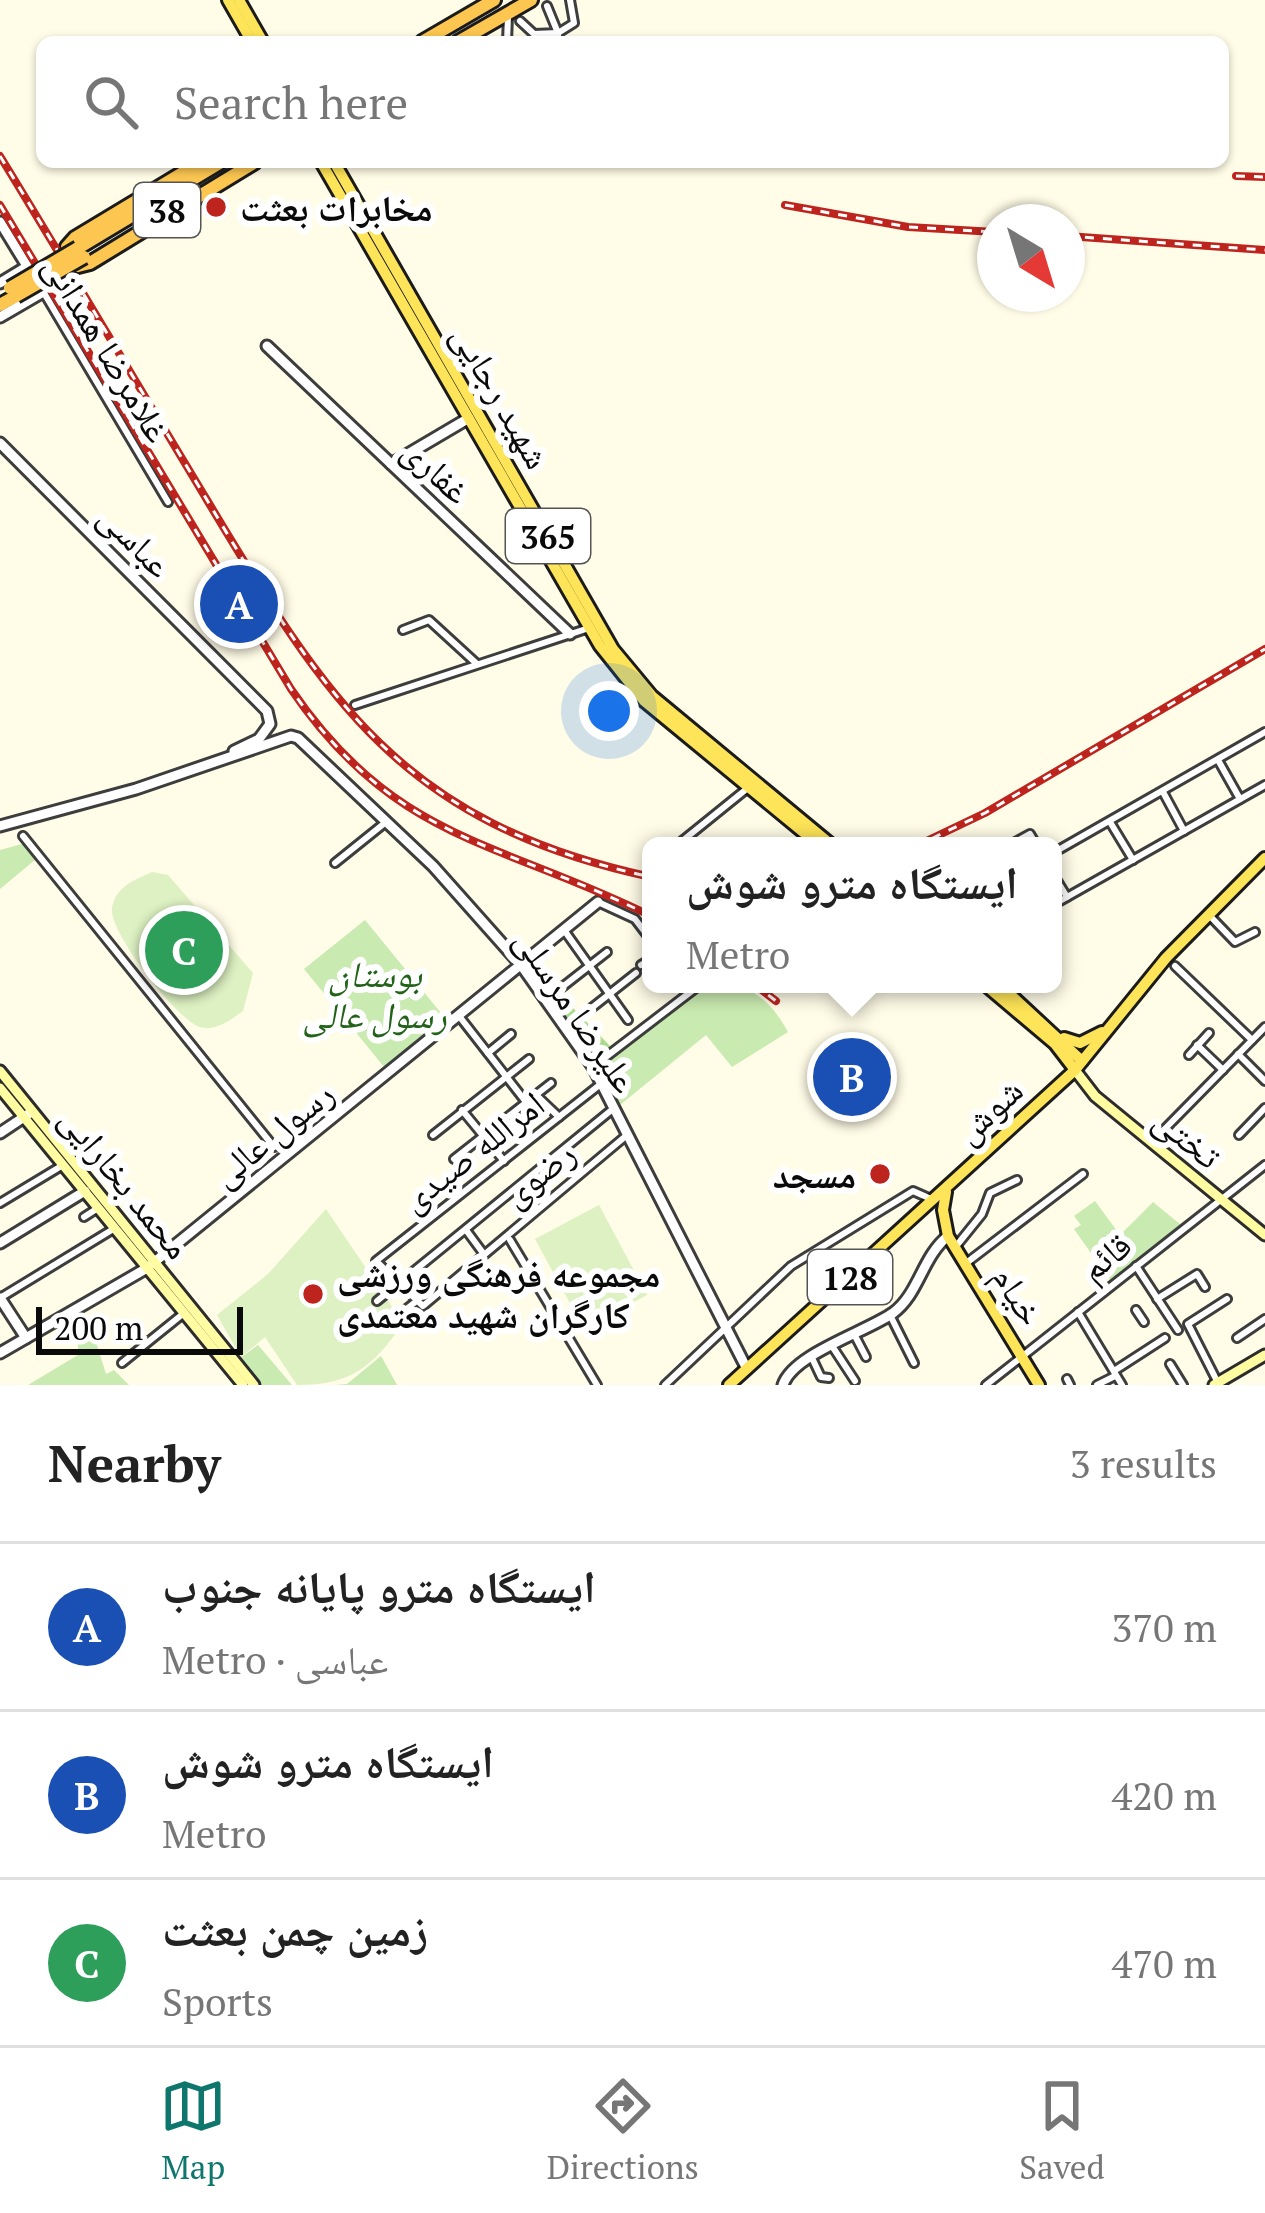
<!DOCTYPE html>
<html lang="en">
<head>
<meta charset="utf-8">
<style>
	:root { --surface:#fff; --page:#f2f2f2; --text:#222; --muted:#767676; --line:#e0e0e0; --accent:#0f766e }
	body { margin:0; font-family:"PT Serif","Noto Naskh Arabic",serif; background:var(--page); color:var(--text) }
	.compass { position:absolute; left:977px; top:204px; width:108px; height:108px; border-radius:50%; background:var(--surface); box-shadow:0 3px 9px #0004; rotate:142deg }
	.scale { position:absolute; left:36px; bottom:30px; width:207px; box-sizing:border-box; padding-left:12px; border:6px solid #0a0a0a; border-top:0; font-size:33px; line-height:42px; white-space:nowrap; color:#0a0a0a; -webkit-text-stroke:9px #fff; paint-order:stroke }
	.you { position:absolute; left:609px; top:711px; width:42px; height:42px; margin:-30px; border:9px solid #fff; border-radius:50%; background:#1a73e8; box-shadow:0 0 0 18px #1a73e833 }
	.badge { display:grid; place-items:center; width:78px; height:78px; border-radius:50%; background:var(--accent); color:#fff; font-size:39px; font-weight:700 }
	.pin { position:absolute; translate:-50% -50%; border:6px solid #fff; box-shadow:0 3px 12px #0006 }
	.popup { position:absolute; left:642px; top:837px; width:420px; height:156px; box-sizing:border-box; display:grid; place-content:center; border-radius:18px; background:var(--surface); filter:drop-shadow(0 3px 9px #0005); font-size:39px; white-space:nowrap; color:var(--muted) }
	.popup b { font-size:45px; color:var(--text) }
	.popup::after { content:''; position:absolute; left:50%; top:100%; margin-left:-24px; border:24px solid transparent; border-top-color:var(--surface) }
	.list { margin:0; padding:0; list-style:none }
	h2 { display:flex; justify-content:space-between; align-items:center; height:156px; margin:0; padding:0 48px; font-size:51px }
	h2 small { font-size:39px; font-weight:400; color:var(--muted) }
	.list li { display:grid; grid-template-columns:78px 1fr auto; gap:36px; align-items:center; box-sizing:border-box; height:168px; padding:0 48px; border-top:3px solid var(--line) }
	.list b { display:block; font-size:45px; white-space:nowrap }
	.list p { margin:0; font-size:39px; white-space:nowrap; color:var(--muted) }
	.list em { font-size:39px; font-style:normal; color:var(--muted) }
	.icon { flex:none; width:66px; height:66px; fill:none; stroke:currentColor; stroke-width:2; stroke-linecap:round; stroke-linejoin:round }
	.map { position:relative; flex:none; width:1265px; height:1385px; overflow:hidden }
	.search { position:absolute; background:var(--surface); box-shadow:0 3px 9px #0004; left:36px; right:36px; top:36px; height:132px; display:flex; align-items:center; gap:30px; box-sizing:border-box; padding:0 42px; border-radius:18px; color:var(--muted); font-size:45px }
	.sheet { height:660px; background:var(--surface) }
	nav { display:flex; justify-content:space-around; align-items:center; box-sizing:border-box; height:168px; border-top:3px solid var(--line); background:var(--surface); font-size:33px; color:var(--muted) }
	nav a { display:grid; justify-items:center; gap:6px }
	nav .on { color:var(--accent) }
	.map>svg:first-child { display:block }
	.green { fill:#c9eab0 }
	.forest { fill:#abdb8f }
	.pitch { fill:#ddf1c2 }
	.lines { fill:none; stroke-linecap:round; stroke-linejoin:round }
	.minor-casing { stroke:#3d3d3d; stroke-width:12 }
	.tertiary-casing { stroke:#3d3d3d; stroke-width:15 }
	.secondary-casing { stroke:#2c2c2c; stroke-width:15 }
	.primary-casing { stroke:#1b1b1b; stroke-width:16 }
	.trunk-casing { stroke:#1b1b1b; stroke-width:18 }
	.minor { stroke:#fff; stroke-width:6 }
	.tertiary { stroke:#fff; stroke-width:9 }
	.secondary { stroke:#fffca2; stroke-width:9 }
	.primary { stroke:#fee458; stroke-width:10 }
	.trunk { stroke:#fcc651; stroke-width:12 }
	.rail-casing { stroke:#be241e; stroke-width:8 }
	.rail { stroke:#fff; stroke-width:3; stroke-dasharray:9; stroke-linecap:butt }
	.trunk-bridge-casing { stroke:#1b1b1b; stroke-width:18; stroke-linecap:butt }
	.trunk-bridge { stroke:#fcc651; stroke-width:12 }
	.poi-dot { fill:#be241e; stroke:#fff; stroke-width:4.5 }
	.labels { text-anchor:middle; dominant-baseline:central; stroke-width:12; stroke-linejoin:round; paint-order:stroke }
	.shield { fill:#fff; stroke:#545454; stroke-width:3 }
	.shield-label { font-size:33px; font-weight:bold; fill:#0a0a0a }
	.poi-label { font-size:36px; font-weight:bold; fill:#0a0a0a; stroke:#fff; text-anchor:start }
	.street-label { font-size:36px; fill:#0a0a0a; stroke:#fff }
	.park-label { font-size:36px; font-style:italic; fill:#226319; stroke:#fff }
</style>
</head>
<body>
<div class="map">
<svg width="1265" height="1385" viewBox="0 0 1265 1385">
	<rect width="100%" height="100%" fill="#fffce7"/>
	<g class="green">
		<path d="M22 844 36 859 0 889V850Z"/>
		<path d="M365 920 445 1018 385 1068 304 969Z"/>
		<path d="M704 984C748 984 766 993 788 1032L732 1067 706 1035 620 1105 600 1065Z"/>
		<path d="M1095 1201 1120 1235 1153 1202 1181 1225 1110 1280 1074 1229 1081 1225 1074 1216Z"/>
		<path d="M78 1340 96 1342 106 1374 114 1370 129 1385H28L78 1355Z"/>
		<path d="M258 1345 292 1385H259L239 1359Z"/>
		<path d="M381 1356 397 1385H335L347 1384Z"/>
	</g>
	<path class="forest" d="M532 966 610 1046 597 1062Z"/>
	<g class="pitch">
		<path d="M152 872 168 875 253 973 243 1011C231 1019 216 1032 200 1027 178 1021 108 931 112 908 116 886 135 880 152 872Z"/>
		<path d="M599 1205 647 1295 584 1329 535 1239Z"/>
		<path d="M326 1209 403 1323C373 1367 351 1385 297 1385L265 1337 241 1357 217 1315 268 1274Z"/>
	</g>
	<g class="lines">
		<defs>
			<g id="minor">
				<path d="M520 21 534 34 558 33 547 6"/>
				<path d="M507 42 508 16"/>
				<path d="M558 42V33L574 23 570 0"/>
				<path d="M44 293 168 502"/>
				<path d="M403 630 429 620 477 664"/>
				<path d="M355 705 589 628"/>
				<path d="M1218 760 1240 799"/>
				<path d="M1163 792 1184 831"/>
				<path d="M1110 822 1133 860"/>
				<path d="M23 836 274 1147"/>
				<path d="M676 846 749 787"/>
				<path d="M1008 846 1030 834 1037 846"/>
				<path d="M1053 853 1265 732"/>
				<path d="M335 863 386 822"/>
				<path d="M1053 874 1067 897 1265 785"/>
				<path d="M598 902 635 919 651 940"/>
				<path d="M1053 905 1067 897"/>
				<path d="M1210 916 1235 942 1255 932"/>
				<path d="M564 930 628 1020"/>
				<path d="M641 965 651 959"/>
				<path d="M1175 966 1252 1040"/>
				<path d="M561 988 607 952"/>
				<path d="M584 1014 636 973"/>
				<path d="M459 1016 526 1102"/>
				<path d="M1197 1045 1223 1070"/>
				<path d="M488 1053 511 1034"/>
				<path d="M1238 1054 1265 1081"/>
				<path d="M1189 1055 1209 1033"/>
				<path d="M594 1066 701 984"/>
				<path d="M602 1083 376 1261 423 1306 627 1135"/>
				<path d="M536 1095 559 1117"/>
				<path d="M462 1110 504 1161"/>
				<path d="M433 1135 529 1059"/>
				<path d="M1239 1135 1265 1108"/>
				<path d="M1151 1143 1265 1027"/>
				<path d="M454 1159 551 1083"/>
				<path d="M0 1203 63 1165"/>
				<path d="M84 1217 98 1208"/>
				<path d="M466 1230 483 1253"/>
				<path d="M510 1240 597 1385"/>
				<path d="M957 1245 982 1214 990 1193 1017 1180"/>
				<path d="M965 1264 1083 1174"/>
				<path d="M1136 1266 1178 1330"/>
				<path d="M403 1280 614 1108"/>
				<path d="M0 1298 115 1228"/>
				<path d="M1157 1299 1197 1274 1205 1287"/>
				<path d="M377 1301 399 1283"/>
				<path d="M1136 1310 1144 1322"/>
				<path d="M1078 1312 1122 1385"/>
				<path d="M400 1314 418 1300"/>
				<path d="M890 1315 914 1363"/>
				<path d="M854 1334 866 1357"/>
				<path d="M1237 1338 1265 1319"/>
				<path d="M832 1346 855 1381"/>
				<path d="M812 1358 821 1377 829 1378"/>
				<path d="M122 1363 184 1313"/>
				<path d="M1170 1364 1183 1385"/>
				<path d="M1114 1371 1165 1338"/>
				<path d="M1067 1379 1070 1385"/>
				<path d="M1218 1383 1188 1324 1227 1299"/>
				<path d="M665 1385 791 1266 913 1191 931 1199"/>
				<path d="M986 1385 1265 1165"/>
				<path d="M1097 1385 1115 1376"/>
			</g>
			<g id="tertiary">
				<path d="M0 222 43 292 0 317"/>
				<path d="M0 283 28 266"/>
				<path d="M267 346 570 634"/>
				<path d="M0 443 267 711 270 724 259 739 234 751"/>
				<path d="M391 464 469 418"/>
				<path d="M0 826 136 789 291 736 298 738 433 866 521 965 593 1067 747 1369"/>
				<path d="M0 1133 30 1113"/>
				<path d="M0 1243 85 1191"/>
				<path d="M0 1298 26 1338"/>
				<path d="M0 1353 147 1268 598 902"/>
				<path d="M783 1385C793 1354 866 1332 893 1313 919 1294 922 1257 948 1236"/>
			</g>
			<g id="secondary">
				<path d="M1075 1070 1095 1096 1265 1235"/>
				<path d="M0 1071 254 1385"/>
				<path d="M0 1088 243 1385"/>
				<path d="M1214 1385 1265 1355"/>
			</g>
			<g id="primary">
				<path d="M228 0 252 42"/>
				<path d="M239 0 263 42"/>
				<path d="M321 162 600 646 644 701 820 846"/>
				<path d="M334 162 613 649 652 696 833 846"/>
				<path d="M984 984 1055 1044 1075 1070"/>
				<path d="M999 984 1082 1061"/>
				<path d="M1064 1038 1080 1043 1102 1032"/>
				<path d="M946 1192 943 1210 948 1236 1039 1385"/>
				<path d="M729 1385 1075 1070 1166 958 1265 858"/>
			</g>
			<g id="trunk">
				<path d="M422 42 494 0"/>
				<path d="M458 42 531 0"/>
				<path d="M201 162 75 238 67 247 69 259 78 266 90 263 255 162"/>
				<path d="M78 248 221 162"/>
				<path d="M0 305 16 296"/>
			</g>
		</defs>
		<use href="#minor" class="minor-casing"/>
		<use href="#tertiary" class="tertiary-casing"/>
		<use href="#secondary" class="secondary-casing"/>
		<use href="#primary" class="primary-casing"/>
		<use href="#trunk" class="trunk-casing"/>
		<use href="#minor" class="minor"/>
		<use href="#tertiary" class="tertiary"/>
		<use href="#secondary" class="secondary"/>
		<use href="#primary" class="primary"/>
		<use href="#trunk" class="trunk"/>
		<defs>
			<g id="rail">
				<path d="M0 156C65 262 128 369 192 475 320 688 390 821 651 877"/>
				<path d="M1236 176 1265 177"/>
				<path d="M0 205 291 689C395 842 500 841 651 916"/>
				<path d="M785 205 908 227 995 232"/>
				<path d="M1067 236 1265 250"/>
				<path d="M916 846 985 813 1265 649"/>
				<path d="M754 984 776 1001"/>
			</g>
		</defs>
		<use href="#rail" class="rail-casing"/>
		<use href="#rail" class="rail"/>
		<defs>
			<g id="trunk-bridge">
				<path d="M10 288 78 248"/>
				<path d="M16 296 84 257"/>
			</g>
		</defs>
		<use href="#trunk-bridge" class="trunk-bridge-casing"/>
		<use href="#trunk-bridge" class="trunk-bridge"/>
	</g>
	<g class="poi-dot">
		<circle cx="216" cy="207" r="12"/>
		<circle cx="880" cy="1174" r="12"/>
		<circle cx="313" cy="1294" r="12"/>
	</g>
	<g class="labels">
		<g class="shield">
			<rect x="134" y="183" width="66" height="54" rx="9"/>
			<rect x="506" y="509" width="84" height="54" rx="9"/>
			<rect x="808" y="1250" width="84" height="54" rx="9"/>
		</g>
		<g class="shield-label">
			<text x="167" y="210">38</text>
			<text x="548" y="536">365</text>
			<text x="850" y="1277">128</text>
		</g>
		<g class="poi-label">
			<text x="240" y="207">مخابرات بعثت</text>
			<text x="856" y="1174" text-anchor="end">مسجد</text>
			<text x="337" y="1273">مجموعه فرهنگی ورزشی<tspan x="337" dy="41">کارگران شهید معتمدی</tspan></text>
		</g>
		<g class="street-label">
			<text transform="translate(108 348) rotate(59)">غلامرضا همدانی</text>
			<text transform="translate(502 396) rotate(60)">شهید رجایی</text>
			<text transform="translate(437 470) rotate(43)">غفاری</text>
			<text transform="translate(136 540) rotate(45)">عباسی</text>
			<text transform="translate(577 1010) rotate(56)">علیرضا مرسلی</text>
			<text transform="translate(988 1110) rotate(-43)">شوش</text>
			<text transform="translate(272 1133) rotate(-39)">رسول عالی</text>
			<text transform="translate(1188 1137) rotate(39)">تختی</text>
			<text transform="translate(472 1151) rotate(-38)">امرالله صیدی</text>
			<text transform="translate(538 1173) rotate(-39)">رضوی</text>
			<text transform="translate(126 1182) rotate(51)">محمد بخارایی</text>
			<text transform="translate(1105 1256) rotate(-38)">قائم</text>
			<text transform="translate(1019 1295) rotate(58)">خیام</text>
		</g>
		<g class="park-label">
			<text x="375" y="973">بوستان<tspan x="375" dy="41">رسول عالی</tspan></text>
		</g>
	</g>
</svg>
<svg class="compass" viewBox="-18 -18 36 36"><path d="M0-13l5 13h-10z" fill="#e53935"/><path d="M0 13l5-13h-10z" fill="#767676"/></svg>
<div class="scale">200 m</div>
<div class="you"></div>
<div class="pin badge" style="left:239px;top:604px;background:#1a4fb4">A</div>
<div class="pin badge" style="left:852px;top:1077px;background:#1a4fb4">B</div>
<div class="popup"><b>ایستگاه مترو شوش</b>Metro</div>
<div class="pin badge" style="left:184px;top:950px;background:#2e9e5b">C</div>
<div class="search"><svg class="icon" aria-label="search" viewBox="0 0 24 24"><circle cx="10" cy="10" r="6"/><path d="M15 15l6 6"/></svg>Search here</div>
</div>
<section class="sheet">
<h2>Nearby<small>3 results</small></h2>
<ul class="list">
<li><span class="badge" style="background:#1a4fb4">A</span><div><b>ایستگاه مترو پایانه جنوب</b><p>Metro · عباسی</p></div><em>370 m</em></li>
<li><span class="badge" style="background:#1a4fb4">B</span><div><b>ایستگاه مترو شوش</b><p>Metro</p></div><em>420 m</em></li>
<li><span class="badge" style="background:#2e9e5b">C</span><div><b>زمین چمن بعثت</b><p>Sports</p></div><em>470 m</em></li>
</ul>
</section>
<nav>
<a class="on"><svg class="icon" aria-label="map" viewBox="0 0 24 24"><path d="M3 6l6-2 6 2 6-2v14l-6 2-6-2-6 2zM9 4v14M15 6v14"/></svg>Map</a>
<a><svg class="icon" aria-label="directions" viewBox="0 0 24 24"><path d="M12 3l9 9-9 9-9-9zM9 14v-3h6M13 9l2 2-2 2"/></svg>Directions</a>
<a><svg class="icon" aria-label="saved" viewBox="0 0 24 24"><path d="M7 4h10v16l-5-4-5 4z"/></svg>Saved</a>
</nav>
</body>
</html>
